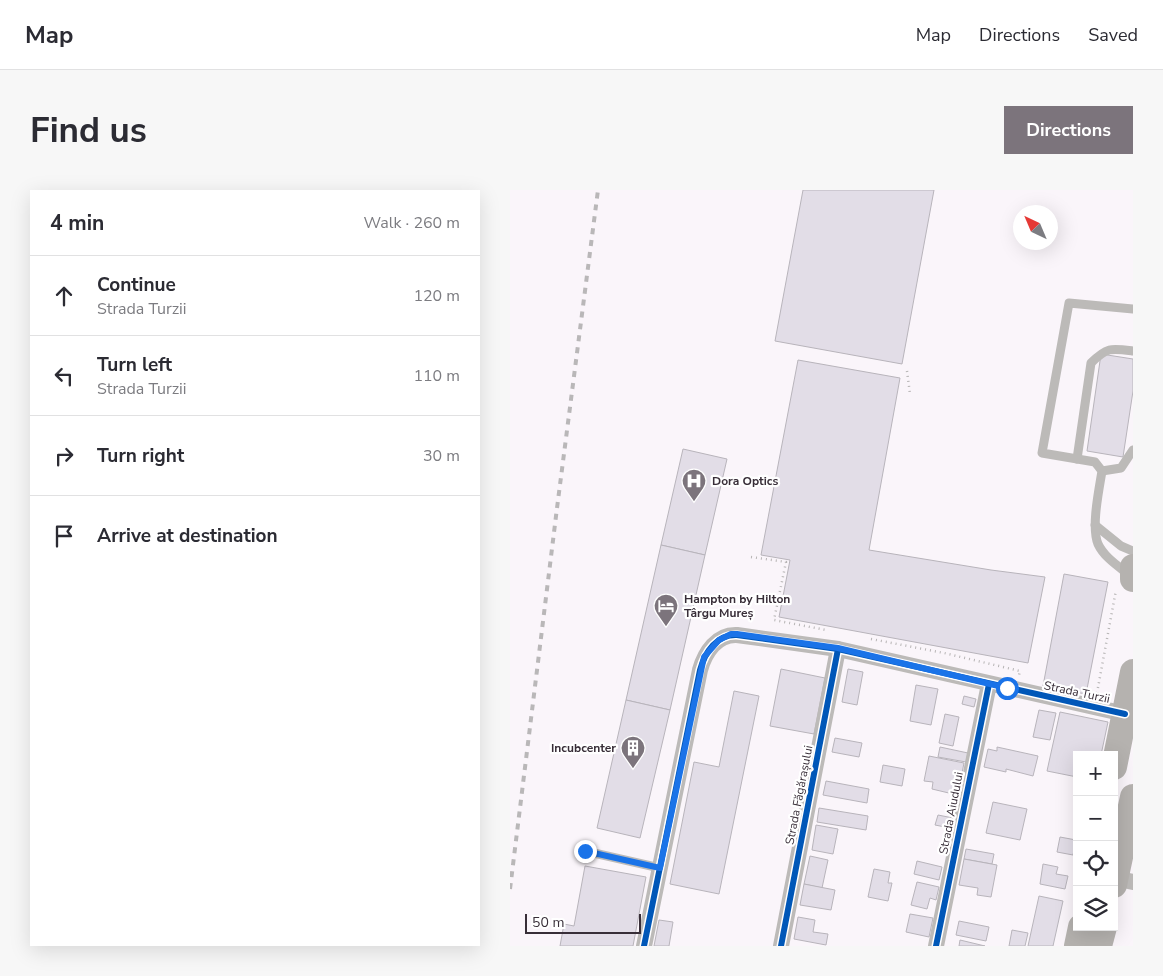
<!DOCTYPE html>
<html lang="en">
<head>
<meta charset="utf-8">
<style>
	:root { --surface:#fff; --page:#f7f7f7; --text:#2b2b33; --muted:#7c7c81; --line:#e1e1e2; --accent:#7c747c }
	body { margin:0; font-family:"Nunito Sans",sans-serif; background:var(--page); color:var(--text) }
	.controls { position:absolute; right:15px; bottom:15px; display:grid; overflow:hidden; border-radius:0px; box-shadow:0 5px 20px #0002 }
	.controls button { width:45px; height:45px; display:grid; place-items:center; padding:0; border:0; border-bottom:1px solid var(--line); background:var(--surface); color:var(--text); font:25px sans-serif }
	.compass { position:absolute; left:503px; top:15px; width:45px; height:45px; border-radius:50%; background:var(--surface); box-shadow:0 5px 20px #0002; rotate:316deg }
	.scale { position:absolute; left:15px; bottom:12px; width:116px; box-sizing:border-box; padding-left:5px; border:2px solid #382e38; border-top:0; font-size:14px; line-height:18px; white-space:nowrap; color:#382e38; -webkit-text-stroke:4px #fff; paint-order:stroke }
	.stop { position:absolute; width:15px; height:15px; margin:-11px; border:4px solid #1a73e8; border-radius:50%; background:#fff }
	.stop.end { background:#1a73e8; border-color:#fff; box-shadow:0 1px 5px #0008 }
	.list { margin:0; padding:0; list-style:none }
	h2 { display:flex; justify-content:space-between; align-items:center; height:65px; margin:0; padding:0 20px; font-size:21px }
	h2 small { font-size:16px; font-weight:400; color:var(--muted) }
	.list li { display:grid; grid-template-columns:32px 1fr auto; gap:15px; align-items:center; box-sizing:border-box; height:80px; padding:0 20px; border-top:1px solid var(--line) }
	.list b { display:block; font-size:19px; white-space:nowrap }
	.list p { margin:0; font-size:16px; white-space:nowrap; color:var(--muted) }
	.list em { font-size:16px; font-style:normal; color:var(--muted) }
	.icon { flex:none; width:28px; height:28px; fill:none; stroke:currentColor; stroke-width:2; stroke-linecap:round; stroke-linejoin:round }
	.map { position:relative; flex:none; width:623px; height:756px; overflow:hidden; border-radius:0px }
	header { display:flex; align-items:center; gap:30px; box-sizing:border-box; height:70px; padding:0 25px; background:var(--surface); border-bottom:1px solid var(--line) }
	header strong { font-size:24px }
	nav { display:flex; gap:28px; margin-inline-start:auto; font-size:18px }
	.intro { display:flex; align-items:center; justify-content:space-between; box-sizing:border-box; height:120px; padding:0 30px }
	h1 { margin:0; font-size:35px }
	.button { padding:12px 22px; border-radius:0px; background:var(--accent); color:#fff; font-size:18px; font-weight:700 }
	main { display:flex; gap:30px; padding:0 30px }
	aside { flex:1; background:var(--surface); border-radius:0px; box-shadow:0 5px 20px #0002 }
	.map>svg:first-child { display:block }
	.building { fill:#e2dde7; stroke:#b8b4bb }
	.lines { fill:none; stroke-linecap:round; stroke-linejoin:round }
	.path { stroke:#b6b4b4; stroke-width:2.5; stroke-dasharray:1 4; stroke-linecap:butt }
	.service { stroke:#bcbab8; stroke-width:9 }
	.minor { stroke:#bcbab8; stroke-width:16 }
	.primary { stroke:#b5b2af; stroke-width:26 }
	.rail { stroke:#b9b7b8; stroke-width:4; stroke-dasharray:6 6; stroke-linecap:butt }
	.cycleway-casing { stroke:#fff; stroke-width:9 }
	.cycleway { stroke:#0057b8; stroke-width:6 }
	.route { stroke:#1a73e8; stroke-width:6 }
	.labels { text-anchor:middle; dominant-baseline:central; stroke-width:4.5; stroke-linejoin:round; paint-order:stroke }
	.poi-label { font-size:12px; font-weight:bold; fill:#382e38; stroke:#fff; text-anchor:start }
	.street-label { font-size:12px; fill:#382e38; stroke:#fff }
</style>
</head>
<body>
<header>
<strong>Map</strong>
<nav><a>Map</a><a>Directions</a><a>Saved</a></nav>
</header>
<div class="intro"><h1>Find us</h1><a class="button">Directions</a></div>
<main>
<aside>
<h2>4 min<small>Walk · 260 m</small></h2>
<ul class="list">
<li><svg class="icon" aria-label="ahead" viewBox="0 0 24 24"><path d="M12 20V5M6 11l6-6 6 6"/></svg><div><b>Continue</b><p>Strada Turzii</p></div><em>120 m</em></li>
<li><svg class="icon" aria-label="left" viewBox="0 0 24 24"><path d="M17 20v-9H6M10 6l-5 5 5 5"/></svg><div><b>Turn left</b><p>Strada Turzii</p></div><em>110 m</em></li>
<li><svg class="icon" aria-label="right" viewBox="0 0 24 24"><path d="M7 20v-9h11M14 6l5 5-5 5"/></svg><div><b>Turn right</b></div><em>30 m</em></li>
<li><svg class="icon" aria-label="arrive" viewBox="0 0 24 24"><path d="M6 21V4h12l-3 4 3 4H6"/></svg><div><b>Arrive at destination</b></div></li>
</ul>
</aside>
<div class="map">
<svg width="623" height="756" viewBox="0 0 623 756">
	<rect width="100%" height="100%" fill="#faf5fa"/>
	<g class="building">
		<path d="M293 0H424L392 174 265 151Z"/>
		<path d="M591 164 623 169V201L613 267 577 261Z"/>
		<path d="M288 170 390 188 359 360 481 380 535 387 518 473 269 427 280 370 251 365Z"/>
		<path d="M173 259 217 269 195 365 151 355Z"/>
		<path d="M151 355 195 365 160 520 116 510Z"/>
		<path d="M554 384 598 392 576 504 533 496Z"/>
		<path d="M271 479 315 488 304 544 260 536Z"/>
		<path d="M338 479 353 482 347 515 332 512Z"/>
		<path d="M406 495 428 499 421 535 400 531Z"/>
		<path d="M224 501 249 506 209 704 160 694 184 572 209 577Z"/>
		<path d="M454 506 466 509 464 517 452 514Z"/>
		<path d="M116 510 160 520 130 648 87 638Z"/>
		<path d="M529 520 546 523 540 550 523 547Z"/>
		<path d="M550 522 598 532 591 565H567V587L537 581Z"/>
		<path d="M435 524 449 527 443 556 429 553Z"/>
		<path d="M325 548 352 553 349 567 322 562Z"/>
		<path d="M430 557 458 563 456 572 428 567Z"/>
		<path d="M487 557 528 566 523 586 496 579V582L474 577 478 559 487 561Z"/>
		<path d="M419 566 454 573 450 593 445 592 443 604 422 599 423 592 414 591Z"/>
		<path d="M373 575 395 579 392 596 370 592Z"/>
		<path d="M316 591 359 599 357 613 313 605Z"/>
		<path d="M483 612 517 619 510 650 476 643Z"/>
		<path d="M309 618 358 626 356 640 307 632Z"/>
		<path d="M428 625 443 628 440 638 425 635Z"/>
		<path d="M306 635 328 639 323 664 302 660Z"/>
		<path d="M550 647 566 650 563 665 547 662Z"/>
		<path d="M456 659 484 664 482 674 454 669Z"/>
		<path d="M300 666 318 670 312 698 294 694Z"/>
		<path d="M454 669 487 675 481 707 467 705 468 698 449 695Z"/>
		<path d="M407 671 432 677 429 690 404 684Z"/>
		<path d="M533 674 548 677 546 684 558 686 555 699 530 694Z"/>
		<path d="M75 676 136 687 123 756H50L54 734 64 736Z"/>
		<path d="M364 679 380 682 378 693H382L378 711 358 707Z"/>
		<path d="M407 692 429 697 426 710 420 708 417 719 401 715Z"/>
		<path d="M294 694 325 700 321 720 290 715Z"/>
		<path d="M529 706 553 711 543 756H518Z"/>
		<path d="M400 724 423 728 419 747 396 742Z"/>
		<path d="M288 727 305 730 303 742 318 744 316 755 284 749Z"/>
		<path d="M149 730 163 732 159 756H144Z"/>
		<path d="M449 731 479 737 476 751 446 745Z"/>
		<path d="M502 740 518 743 515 756H499Z"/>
		<path d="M450 750 475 756H449Z"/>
	</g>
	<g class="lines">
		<g class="path">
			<path d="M397 181 400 204"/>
			<path d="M241 367 276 372 264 430 316 440"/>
			<path d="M361 449 434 463 510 481 509 485"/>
			<path d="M587 503 606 400"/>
		</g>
		<g class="service">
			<path d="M567 269 581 173C597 157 601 158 623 161"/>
			<path d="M592 281 611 278 623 260"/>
			<path d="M585 335 611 356 623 361"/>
			<path d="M618 384C608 376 594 367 588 354 581 337 589 300 592 281L585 272 532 263 559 113 623 119"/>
			<path d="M75 661 150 678"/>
		</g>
		<g class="minor">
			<path d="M604 688 623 692"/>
			<path d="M134 756 190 480C195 462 207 444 227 445L328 459 615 524"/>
			<path d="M271 756 328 459"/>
			<path d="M426 756 479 494"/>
		</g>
		<g class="primary">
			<path d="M623 377V389"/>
			<path d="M604 577 623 482"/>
			<path d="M604 695 623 607"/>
			<path d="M567 756 571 737"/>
			<path d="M589 756 594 737"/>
		</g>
		<path class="rail" d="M0 699 47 318 88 0"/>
		<defs>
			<g id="cycleway">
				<path d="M134 756 190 480C195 462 207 444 227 445L328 459 615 524"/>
				<path d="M271 756 328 459"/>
				<path d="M426 756 479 494"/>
			</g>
		</defs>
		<use href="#cycleway" class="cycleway-casing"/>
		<use href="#cycleway" class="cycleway"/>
	</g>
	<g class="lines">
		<path class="route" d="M75 661 150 678 194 467 209 450 221 444H227L328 458 497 498"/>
	</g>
	<defs>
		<symbol id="hospital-pin" viewBox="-11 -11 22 30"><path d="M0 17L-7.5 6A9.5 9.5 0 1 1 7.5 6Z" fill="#7c747c" stroke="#fff"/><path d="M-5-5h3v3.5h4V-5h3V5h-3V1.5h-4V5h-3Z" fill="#fff"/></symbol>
		<symbol id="hotel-pin" viewBox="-11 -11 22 30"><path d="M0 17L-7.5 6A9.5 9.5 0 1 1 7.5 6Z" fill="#7c747c" stroke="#fff"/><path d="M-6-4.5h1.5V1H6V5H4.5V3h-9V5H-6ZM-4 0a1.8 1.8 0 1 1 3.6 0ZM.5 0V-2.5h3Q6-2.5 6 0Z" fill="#fff"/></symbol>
		<symbol id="building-pin" viewBox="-11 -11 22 30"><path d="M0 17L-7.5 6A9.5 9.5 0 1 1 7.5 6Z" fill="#7c747c" stroke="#fff"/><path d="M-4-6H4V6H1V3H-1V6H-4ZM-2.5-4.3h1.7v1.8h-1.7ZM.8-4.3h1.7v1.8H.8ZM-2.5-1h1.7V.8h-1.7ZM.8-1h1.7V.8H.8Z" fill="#fff"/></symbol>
	</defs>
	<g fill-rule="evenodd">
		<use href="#hospital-pin" x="170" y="277" width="28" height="38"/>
		<use href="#hotel-pin" x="142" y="402" width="28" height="38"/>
		<use href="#building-pin" x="109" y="544" width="28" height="38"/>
	</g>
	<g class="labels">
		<g class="poi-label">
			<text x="202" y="291">Dora Optics</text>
			<text x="174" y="409">Hampton by Hilton<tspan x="174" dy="14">Târgu Mureș</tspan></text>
			<text x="106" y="558" text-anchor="end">Incubcenter</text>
		</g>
		<g class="street-label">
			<text transform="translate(567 502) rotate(12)">Strada Turzii</text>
			<text transform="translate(289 605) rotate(-79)">Strada Făgărașului</text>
			<text transform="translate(441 623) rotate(-79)">Strada Aiudului</text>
		</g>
	</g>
</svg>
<div class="controls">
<button>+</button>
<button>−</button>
<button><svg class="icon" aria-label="locate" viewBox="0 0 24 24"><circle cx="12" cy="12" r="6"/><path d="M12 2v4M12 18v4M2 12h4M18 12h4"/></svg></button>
<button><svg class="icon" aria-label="layers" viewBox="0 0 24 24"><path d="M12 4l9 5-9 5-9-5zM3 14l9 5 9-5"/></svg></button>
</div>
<svg class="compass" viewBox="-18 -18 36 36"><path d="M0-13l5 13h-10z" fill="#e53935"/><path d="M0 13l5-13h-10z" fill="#7c7c81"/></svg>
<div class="scale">50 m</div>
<div class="stop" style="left:497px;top:498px"></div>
<div class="stop end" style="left:75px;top:661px"></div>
</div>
</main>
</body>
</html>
